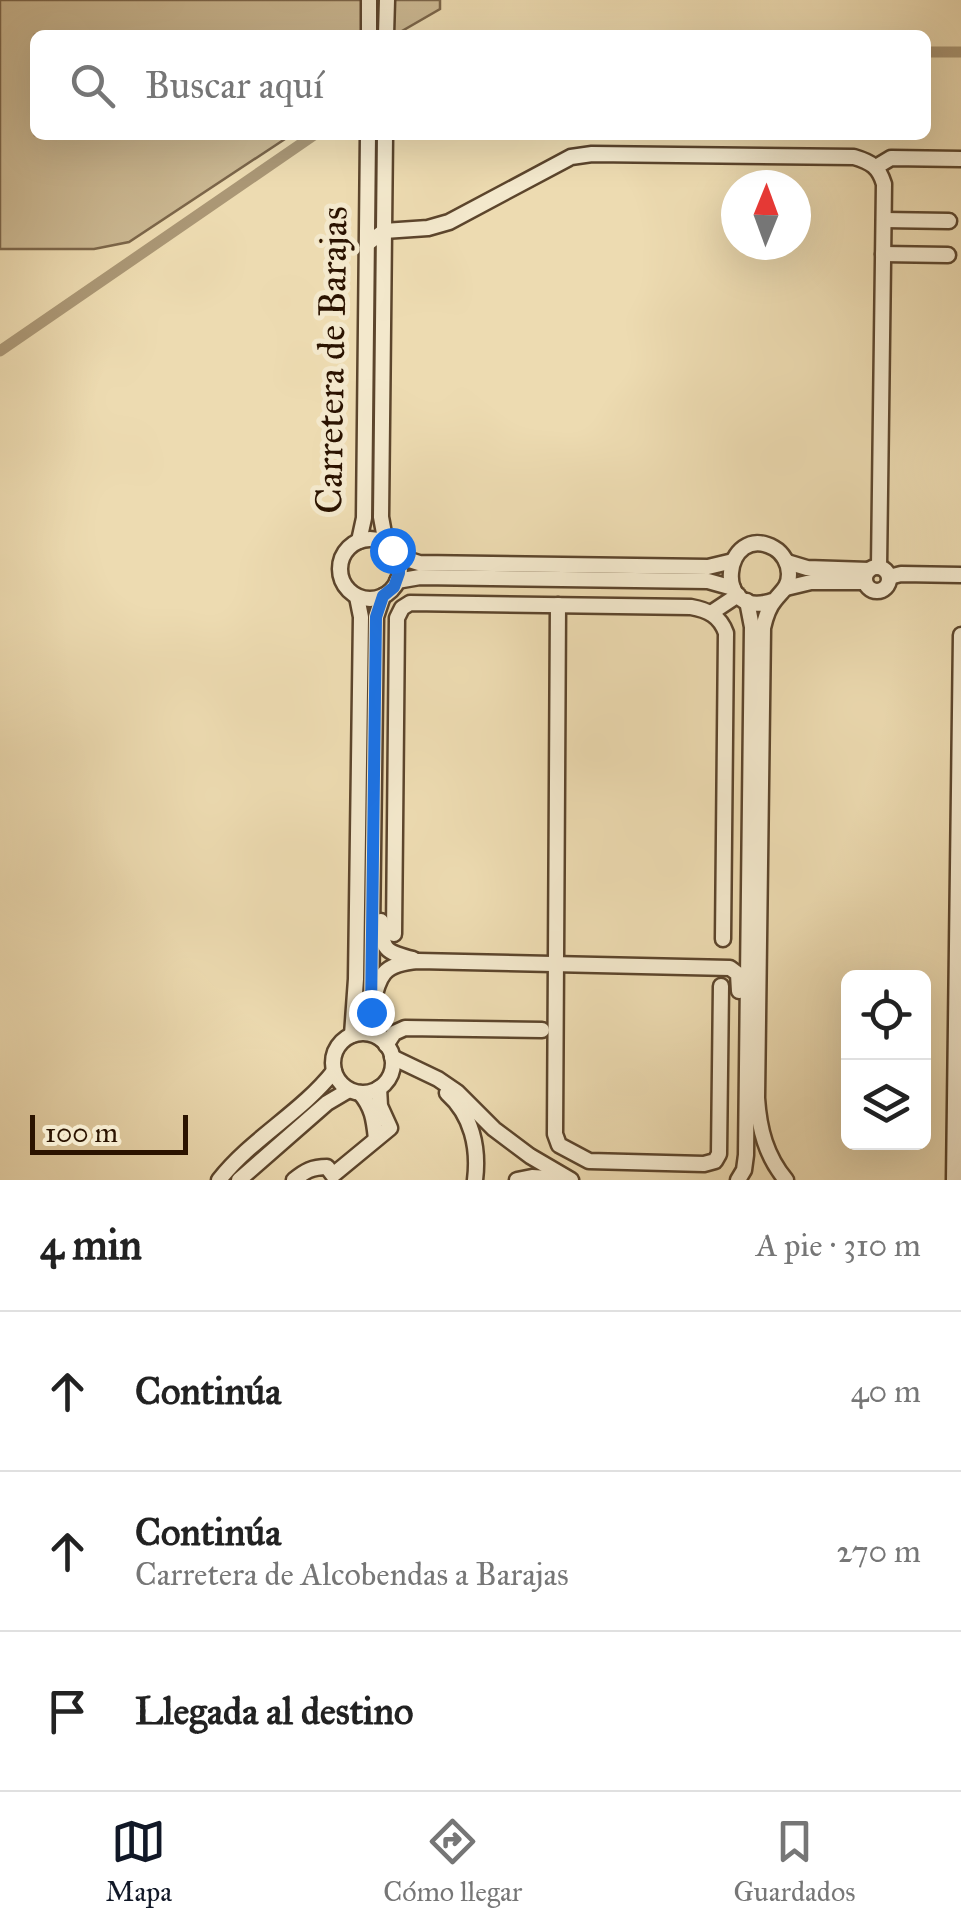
<!DOCTYPE html>
<html lang="es">
<head>
<meta charset="utf-8">
<style>
	:root { --surface:#fff; --page:#f2f2f2; --text:#222; --muted:#767676; --line:#e0e0e0; --accent:#111827 }
	body { margin:0; font-family:"IM FELL Great Primer",serif; background:var(--page); color:var(--text) }
	.controls { position:absolute; right:30px; bottom:30px; display:grid; overflow:hidden; border-radius:15px; box-shadow:0 10px 40px #0002 }
	.controls button { width:90px; height:90px; display:grid; place-items:center; padding:0; border:0; border-bottom:2px solid var(--line); background:var(--surface); color:var(--text); font:50px sans-serif }
	.compass { position:absolute; left:721px; top:170px; width:90px; height:90px; border-radius:50%; background:var(--surface); box-shadow:0 10px 40px #0002; rotate:1deg }
	.scale { position:absolute; left:30px; bottom:25px; width:158px; box-sizing:border-box; padding-left:10px; border:5px solid #2b1300; border-top:0; font-size:28px; line-height:35px; white-space:nowrap; color:#2b1300; -webkit-text-stroke:8px #f3e8cc; paint-order:stroke }
	.stop { position:absolute; width:30px; height:30px; margin:-22px; border:8px solid #1a73e8; border-radius:50%; background:#fff }
	.stop.end { background:#1a73e8; border-color:#fff; box-shadow:0 2px 10px #0008 }
	.list { margin:0; padding:0; list-style:none }
	h2 { display:flex; justify-content:space-between; align-items:center; height:130px; margin:0; padding:0 40px; font-size:42px }
	h2 small { font-size:32px; font-weight:400; color:var(--muted) }
	.list li { display:grid; grid-template-columns:65px 1fr auto; gap:30px; align-items:center; box-sizing:border-box; height:160px; padding:0 40px; border-top:2px solid var(--line) }
	.list b { display:block; font-size:38px; white-space:nowrap }
	.list p { margin:0; font-size:32px; white-space:nowrap; color:var(--muted) }
	.list em { font-size:32px; font-style:normal; color:var(--muted) }
	.icon { flex:none; width:55px; height:55px; fill:none; stroke:currentColor; stroke-width:2; stroke-linecap:round; stroke-linejoin:round }
	.map { position:relative; flex:none; width:961px; height:1180px; overflow:hidden }
	.search { position:absolute; background:var(--surface); box-shadow:0 10px 40px #0002; left:30px; right:30px; top:30px; height:110px; display:flex; align-items:center; gap:25px; box-sizing:border-box; padding:0 35px; border-radius:15px; color:var(--muted); font-size:38px }
	.sheet { height:610px; background:var(--surface) }
	nav { display:flex; justify-content:space-around; align-items:center; box-sizing:border-box; height:140px; border-top:2px solid var(--line); background:var(--surface); font-size:28px; color:var(--muted) }
	nav a { display:grid; justify-items:center; gap:5px }
	nav .on { color:var(--accent) }
	.map>svg:first-child { display:block }
	.green { fill:#ccb993; stroke:#7c664a; stroke-width:2.5 }
	.lines { fill:none; stroke-linecap:round; stroke-linejoin:round }
	.canal { stroke:#ab9775; stroke-width:11 }
	.minor-casing { stroke:#5c452c; stroke-width:19 }
	.minor { stroke:#f3e8cc; stroke-width:14 }
	.route { stroke:#1a73e8; stroke-width:12 }
	.labels { text-anchor:middle; dominant-baseline:central; stroke-width:10; stroke-linejoin:round; paint-order:stroke }
	.street-label { font-size:38px; fill:#2b1300; stroke:#f3e8cc }
</style>
</head>
<body>
<div class="map">
<svg width="961" height="1180" viewBox="0 0 961 1180">
	<rect width="100%" height="100%" fill="#eddbb1"/>
	<filter id="stains"><feTurbulence type="fractalNoise" baseFrequency=".002" numOctaves="4"/><feColorMatrix values="0 0 0 0 .2 0 0 0 0 .09 0 0 0 0 .02 0 0 0 .5 -.17"/></filter>
	<radialGradient id="worn" r=".72"><stop offset=".6" stop-color="#630" stop-opacity="0"/><stop offset="1" stop-color="#630" stop-opacity=".3"/></radialGradient>
	<path class="green" d="M0 0H440V9L395 35H35V135H291L129 242 94 249H0Z"/>
	<g class="lines">
		<g class="canal">
			<path d="M926 52H961"/>
			<path d="M0 351 314 135"/>
		</g>
		<defs>
			<g id="minor">
				<path d="M369 35V0"/>
				<path d="M386 35 387 0"/>
				<path d="M385 135 381 517 386 544"/>
				<path d="M876 167 891 158 961 159"/>
				<path d="M884 220 949 221"/>
				<path d="M367 244 384 231 428 228 449 222 571 157 592 154 854 157C871 162 879 167 884 184L879 567"/>
				<path d="M883 254 948 255"/>
				<circle cx="370" cy="569" r="30"/>
				<path d="M359 541 364 518 368 135"/>
				<path d="M397 556 419 563 708 567 733 561"/>
				<path d="M787 562 807 568 869 570"/>
				<circle cx="877" cy="579" r="12"/>
				<path d="M889 577 901 574 961 575"/>
				<path d="M397 581 420 577 708 581 733 588"/>
				<path d="M786 588 811 582H865"/>
				<path d="M775 600C709 624 724 520 774 548 783 553 789 564 789 574 789 587 782 591 775 600 768 608 765 619 763 628L757 1098C759 1129 766 1156 786 1180"/>
				<path d="M558 605 555 1134 559 1145 589 1161 704 1164 715 1161 719 1154 721 986"/>
				<path d="M711 613 738 595"/>
				<path d="M381 921C382 950 385 952 413 959"/>
				<path d="M394 934 397 618 402 608 410 603 691 607C708 610 720 616 726 633L723 939"/>
				<path d="M371 1012C379 978 379 964 418 961L730 968 738 974 739 991"/>
				<circle cx="363" cy="1063" r="30"/>
				<path d="M352 1035 356 979 361 617 357 597"/>
				<path d="M381 1039 371 1012 376 617 383 596"/>
				<path d="M386 1045 394 1033 405 1028 542 1030"/>
				<path d="M392 1057 438 1079 457 1092 494 1129 530 1156 571 1180"/>
				<path d="M360 1093C373 1108 374 1121 376 1139"/>
				<path d="M447 1093C472 1115 479 1148 475 1180"/>
				<path d="M219 1180C252 1138 301 1113 334 1071"/>
				<path d="M239 1180 327 1103 349 1090"/>
				<path d="M294 1180C305 1171 312 1167 327 1167L333 1175 390 1128 380 1106 379 1088"/>
				<path d="M517 1180 532 1177 564 1179"/>
				<path d="M738 1180 744 1170 746 1155 752 627 747 601"/>
				<path d="M954 1180 961 635"/>
			</g>
		</defs>
		<use href="#minor" class="minor-casing"/>
		<use href="#minor" class="minor"/>
	</g>
	<g class="lines">
		<path class="route" d="M371 1012 376 617 383 596 394 587 399 573V564L392 550"/>
	</g>
	<g class="labels">
		<g class="street-label">
			<text transform="translate(331 360) rotate(-89)">Carretera de Barajas</text>
		</g>
	</g>
	<rect width="100%" height="100%" filter="url(#stains)"/>
	<rect width="100%" height="100%" fill="url(#worn)"/>
</svg>
<div class="controls">
<button><svg class="icon" aria-label="locate" viewBox="0 0 24 24"><circle cx="12" cy="12" r="6"/><path d="M12 2v4M12 18v4M2 12h4M18 12h4"/></svg></button>
<button><svg class="icon" aria-label="layers" viewBox="0 0 24 24"><path d="M12 4l9 5-9 5-9-5zM3 14l9 5 9-5"/></svg></button>
</div>
<svg class="compass" viewBox="-18 -18 36 36"><path d="M0-13l5 13h-10z" fill="#e53935"/><path d="M0 13l5-13h-10z" fill="#767676"/></svg>
<div class="scale">100 m</div>
<div class="stop" style="left:392px;top:550px"></div>
<div class="stop end" style="left:371px;top:1012px"></div>
<div class="search"><svg class="icon" aria-label="search" viewBox="0 0 24 24"><circle cx="10" cy="10" r="6"/><path d="M15 15l6 6"/></svg>Buscar aquí</div>
</div>
<section class="sheet">
<h2>4 min<small>A pie · 310 m</small></h2>
<ul class="list">
<li><svg class="icon" aria-label="ahead" viewBox="0 0 24 24"><path d="M12 20V5M6 11l6-6 6 6"/></svg><div><b>Continúa</b></div><em>40 m</em></li>
<li><svg class="icon" aria-label="ahead" viewBox="0 0 24 24"><path d="M12 20V5M6 11l6-6 6 6"/></svg><div><b>Continúa</b><p>Carretera de Alcobendas a Barajas</p></div><em>270 m</em></li>
<li><svg class="icon" aria-label="arrive" viewBox="0 0 24 24"><path d="M6 21V4h12l-3 4 3 4H6"/></svg><div><b>Llegada al destino</b></div></li>
</ul>
</section>
<nav>
<a class="on"><svg class="icon" aria-label="map" viewBox="0 0 24 24"><path d="M3 6l6-2 6 2 6-2v14l-6 2-6-2-6 2zM9 4v14M15 6v14"/></svg>Mapa</a>
<a><svg class="icon" aria-label="directions" viewBox="0 0 24 24"><path d="M12 3l9 9-9 9-9-9zM9 14v-3h6M13 9l2 2-2 2"/></svg>Cómo llegar</a>
<a><svg class="icon" aria-label="saved" viewBox="0 0 24 24"><path d="M7 4h10v16l-5-4-5 4z"/></svg>Guardados</a>
</nav>
</body>
</html>
